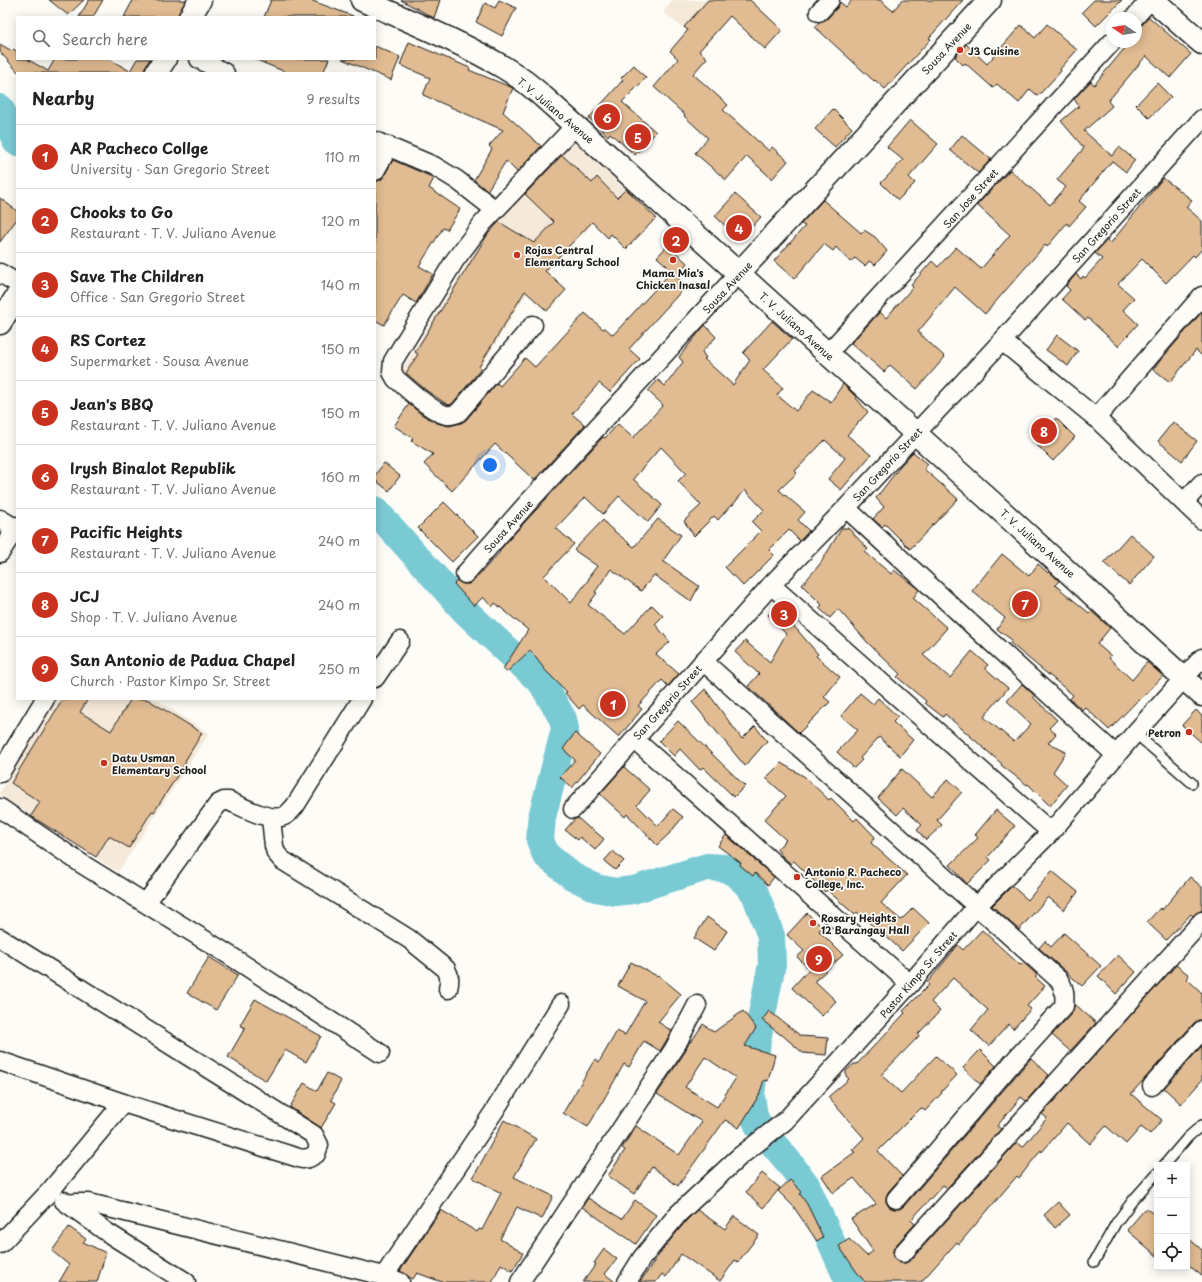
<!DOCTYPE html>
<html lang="en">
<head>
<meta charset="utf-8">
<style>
	:root { --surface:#fff; --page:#f6f6f6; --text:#222; --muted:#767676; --line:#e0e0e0; --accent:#c8321e }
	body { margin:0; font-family:"Playpen Sans",sans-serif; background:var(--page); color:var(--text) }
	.controls { position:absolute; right:12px; bottom:12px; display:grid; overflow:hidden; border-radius:0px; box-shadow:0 2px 10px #0003 }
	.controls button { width:36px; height:36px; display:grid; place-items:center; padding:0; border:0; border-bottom:1px solid var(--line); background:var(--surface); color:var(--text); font:20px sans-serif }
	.compass { position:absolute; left:1106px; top:12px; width:36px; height:36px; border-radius:50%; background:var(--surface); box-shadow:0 2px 10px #0003; rotate:282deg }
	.you { position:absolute; left:490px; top:465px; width:14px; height:14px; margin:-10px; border:3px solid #fff; border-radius:50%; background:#1a73e8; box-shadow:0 0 0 6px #1a73e833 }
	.badge { display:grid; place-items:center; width:26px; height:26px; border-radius:50%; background:var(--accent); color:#fff; font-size:13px; font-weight:700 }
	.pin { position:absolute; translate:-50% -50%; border:2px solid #fff; box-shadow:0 1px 4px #0006 }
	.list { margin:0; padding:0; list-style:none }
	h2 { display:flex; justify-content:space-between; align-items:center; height:52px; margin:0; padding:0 16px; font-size:17px }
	h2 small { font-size:13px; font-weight:400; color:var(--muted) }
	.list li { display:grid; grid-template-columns:26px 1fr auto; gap:12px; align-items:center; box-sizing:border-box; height:64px; padding:0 16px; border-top:1px solid var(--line) }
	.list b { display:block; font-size:15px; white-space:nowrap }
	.list p { margin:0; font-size:13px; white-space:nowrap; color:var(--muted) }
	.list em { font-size:13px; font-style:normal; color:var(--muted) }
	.icon { flex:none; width:22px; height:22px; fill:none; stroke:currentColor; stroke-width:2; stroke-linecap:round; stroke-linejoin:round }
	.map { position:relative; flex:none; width:1202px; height:1282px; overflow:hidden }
	.search { position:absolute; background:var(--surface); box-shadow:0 2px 10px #0003; left:16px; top:16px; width:360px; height:44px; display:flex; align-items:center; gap:10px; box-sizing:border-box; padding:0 14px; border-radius:0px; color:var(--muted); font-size:15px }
	.panel { position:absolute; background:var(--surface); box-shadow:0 2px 10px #0003; left:16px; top:72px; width:360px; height:628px; border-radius:0px }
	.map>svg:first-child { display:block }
	.built { fill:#f5e9d9 }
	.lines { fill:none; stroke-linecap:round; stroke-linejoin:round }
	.river { stroke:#7acad4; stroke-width:28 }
	.building { fill:#e1bc92; stroke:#1c1c1c; fill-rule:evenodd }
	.service-casing { stroke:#1c1c1c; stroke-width:12 }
	.minor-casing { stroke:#1c1c1c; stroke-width:21 }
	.tertiary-casing { stroke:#1c1c1c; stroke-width:25 }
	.secondary-casing { stroke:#1c1c1c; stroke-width:25 }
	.service { stroke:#fdfcf7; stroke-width:9 }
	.minor { stroke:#fdfcf7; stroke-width:18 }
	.tertiary { stroke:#fdfcf7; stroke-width:22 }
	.secondary { stroke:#fdfcf7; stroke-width:22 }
	.poi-dot { fill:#c8321e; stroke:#fdfcf7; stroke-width:1.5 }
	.labels { text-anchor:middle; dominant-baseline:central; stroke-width:3.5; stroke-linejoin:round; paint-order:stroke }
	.street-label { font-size:10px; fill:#1c1c1c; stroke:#fdfcf7 }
	.poi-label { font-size:10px; font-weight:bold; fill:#1c1c1c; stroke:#fdfcf7; text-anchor:start }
</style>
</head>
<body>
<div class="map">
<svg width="1202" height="1282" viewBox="0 0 1202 1282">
	<rect width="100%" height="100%" fill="#fdfcf7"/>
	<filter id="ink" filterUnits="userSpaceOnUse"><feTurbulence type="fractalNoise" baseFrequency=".025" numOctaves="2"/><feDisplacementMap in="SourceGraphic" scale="8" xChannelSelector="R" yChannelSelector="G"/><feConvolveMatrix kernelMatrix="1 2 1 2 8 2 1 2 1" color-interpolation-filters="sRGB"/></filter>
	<g filter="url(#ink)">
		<g class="built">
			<path d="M672 0H746L704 45 663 12Z"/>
			<path d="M572 136 625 189 527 293 455 409 399 374 495 218Z"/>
			<path d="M58 699H156L209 734 118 872 0 795V792Z"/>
		</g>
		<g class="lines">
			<g class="river">
				<path d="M0 108 17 142"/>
				<path d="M375 510 465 611 542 683 563 719 565 729 542 817 540 840 546 855 572 876 596 888 616 892 633 890 707 867 725 868 738 875 755 893 771 936 772 964 757 1040 751 1096 754 1116 759 1127 787 1160 806 1185 849 1282"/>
			</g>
		</g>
		<g class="building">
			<path d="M49 0H84L68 15Z"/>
			<path d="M89 0H103L93 17H79Z"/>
			<path d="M133 0H186L177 17H124Z"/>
			<path d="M271 0H310L353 16 352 17H264Z"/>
			<path d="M401 0H440L434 18Z"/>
			<path d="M499 0 516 8 502 36 476 22 485 3 495 8Z"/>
			<path d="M708 0H750L782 30 765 49 730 16 699 51 707 58 693 74 728 105 723 110 769 151 772 147 788 161 772 179 747 156 726 180 695 153 708 138 684 116 685 115 654 87 678 59 670 51 688 30 684 27Z"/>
			<path d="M852 0H880L893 11 902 0H963L929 38 931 39 885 89 875 80 874 81 815 27 819 22 827 19 838 7 840 2 846 7Z"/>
			<path d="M1094 0H1122L1096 26 1082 12Z"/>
			<path d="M1149 17 1191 54 1170 78 1146 56 1108 101 1112 106 1084 131 1112 156 1119 147 1135 160 1126 172 1112 161 1079 201 1086 207 1069 226 1067 223 1047 247 1045 245 985 314 955 287 918 332 945 357 917 389 890 365 884 372 851 343 880 312 886 318 913 287 911 285 932 261 938 267 956 247 981 269 1010 235 977 205 1010 170 1050 205 1066 187 1057 180 1084 148 1061 121 1079 106 1074 99 1091 81 1094 85 1130 42H1136V29L1142 25Z"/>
			<path d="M1047 24 1077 50 1060 69 1061 71 1038 96 1030 89 1019 103 997 84 993 88 965 63 963 65 955 57 966 44 987 64 1021 25 1035 38Z"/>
			<path d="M409 42 470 68 469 70 513 88 503 112 541 146 517 172 506 161 487 191 474 180 492 149 489 146 503 130 423 95 430 78 400 65Z"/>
			<path d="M0 44 12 51 14 49 17 52V59H27L48 71 55 59H109L130 71 137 59H150L145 67 144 73H19L0 52Z"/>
			<path d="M375 46 400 57 391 80 342 59H375Z"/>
			<path d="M254 59H329L323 73H288Z"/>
			<path d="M634 65 646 78 622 102 656 132 635 155 610 133 608 136 589 118 623 80 621 78Z"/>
			<path d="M1157 83 1171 97 1149 118 1136 105Z"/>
			<path d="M833 109 852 128 835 147 815 129Z"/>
			<path d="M910 120 938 144 909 177 915 183 898 200 881 183 903 160 887 147Z"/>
			<path d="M962 135 991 159 978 173 950 150Z"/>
			<path d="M562 155 592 183 597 177 617 198 626 189 656 218 626 249 611 234 608 238 592 222 545 271 566 290 547 311 525 291 486 355 479 367 481 369 452 404 449 405 445 403 427 391 406 373 418 354 415 352 488 234 499 222 534 243 554 222 525 194Z"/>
			<path d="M393 160 434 178 429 188 460 209 447 230 443 228 419 266 433 274 416 303 403 295 384 325 375 320V185L377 181 381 180 384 176Z"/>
			<path d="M1163 178 1192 200 1186 207 1202 221V249L1195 257 1193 255 1166 283 1142 259 1118 284 1134 298 1123 310 1138 324 1118 346 1088 318 1085 320 1062 299 1070 290 1066 286 1076 274 1081 279 1083 276 1085 278 1102 259 1095 253 1107 240 1110 244Z"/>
			<path d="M735 194 761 217 740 240 715 216Z"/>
			<path d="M0 198 17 211V219L0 242Z"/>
			<path d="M823 200 861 233 864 230 875 237 887 251 875 265 869 261 865 266 855 258 850 262 836 247 833 251 824 244 794 279 774 261 805 226 801 224Z"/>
			<path d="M668 245 687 263 677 275 657 257Z"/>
			<path d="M671 272 686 286 629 349 640 359 610 392 599 383 572 414 585 425 534 480 495 444 452 491 424 464 433 454 411 441 413 438 394 426 409 404 421 414 437 423 449 426 461 423 466 420 497 383 500 386 525 358 535 367 585 313 603 329 605 328 613 335Z"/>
			<path d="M1202 312V356L1196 350 1170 382 1153 369Z"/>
			<path d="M772 321 792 339 763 370 783 388 777 395 796 411 813 390 831 402 843 384 856 397V398L868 412 847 435 871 455 841 490 828 479 845 458 825 440 795 471 797 473 779 490 805 512 798 520 809 531 800 541 789 530 769 550 774 555 743 586 725 567 761 531 752 522 764 510 745 490 732 506 731 505 718 520 714 516 694 536 684 521 701 505 678 481 686 473 661 447 633 479 662 505 648 522 619 496 603 514 585 497 556 528 574 544 544 576 571 603 589 579 588 578 597 566 574 550 603 520 609 527 634 547 658 519 681 535 663 561 699 586 691 601 654 575 641 591 611 569 595 592 597 593 588 605 625 634 652 605 663 616 655 624 670 642 656 654 679 674 668 686 662 680 638 706 642 709 619 737 583 705 579 709 565 693 567 692 545 670 530 650 507 672 503 669 528 630 495 603 492 607 483 597 474 606 454 584 457 580 463 584H469L473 581 500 552 499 551 513 535 603 437 605 438 618 424 633 438 663 405 648 391 658 380 665 386 683 362 679 357 705 325 716 337 702 352 706 358 704 359 733 385 750 360 743 353Z"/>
			<path d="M1057 335 1078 351 1068 366 1046 350Z"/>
			<path d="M1056 418 1075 437 1053 461 1034 442Z"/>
			<path d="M1173 422 1197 441 1182 461 1158 441Z"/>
			<path d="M913 452 928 464 924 469 958 499 910 549 885 524 882 527 873 519 884 507 876 498 899 468H898Z"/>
			<path d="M384 463 400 476 389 491 375 480V475Z"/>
			<path d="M444 502 478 536 452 562 418 528Z"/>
			<path d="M842 528H848L868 549 865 552 891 574 894 570 919 590 913 598 947 628 923 655 950 678 972 651 988 665 985 668 1008 688 984 717 1014 742 1031 724 1007 701 1022 684 1035 696 1033 697 1057 720 1049 728 1056 734 1048 743 1066 752 1053 772 1067 785 1050 806 1028 784 1027 785 1001 765 1002 764 945 714 943 717 925 703 926 701 897 677 900 674 868 643 838 609 830 618 819 608 822 605 802 585 820 564Z"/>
			<path d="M1130 534 1154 556 1129 585 1104 563Z"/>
			<path d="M1002 554 1029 576 1038 564 1048 573 1049 571 1059 581 1055 585 1089 613 1091 611 1110 628 1097 644 1111 656 1109 658 1132 680 1147 662 1163 676 1139 701 1138 700 1109 730 1085 707 1082 710 1070 699 1073 695 1010 643 1012 640 997 629 1005 618 972 591Z"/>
			<path d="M777 605 792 624 818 654 816 656 840 677 824 697 830 702 799 733 748 686 759 674 735 652 745 641 770 662 786 634 768 615Z"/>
			<path d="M705 689 742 739 755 726 767 741 745 766 692 702Z"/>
			<path d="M860 693 873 704 878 698 898 717 893 722 913 740 900 756 879 737 860 758 862 760 854 768 837 752 858 730 841 716Z"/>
			<path d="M63 699H88L80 712 111 731 131 699H147L202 733 185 761 186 762 154 812 152 811 129 848 109 836 96 857 31 816 40 802 11 783Z"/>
			<path d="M1196 710 1202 716V743L1182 725Z"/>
			<path d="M678 721 745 786 734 797 703 767 700 770 680 749 674 756 659 741Z"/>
			<path d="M575 733 600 754 572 788 560 777 575 760 563 749Z"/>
			<path d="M781 763 805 777 829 800 831 798 854 821 857 818 875 837 871 843 907 875 881 903 901 920 913 908 929 923 902 951 877 928 876 929 857 912 855 915 827 890 825 892 794 861 791 864 782 856 777 849 786 840 764 820 786 796 766 778Z"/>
			<path d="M624 767 650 790 637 805 658 826 673 809 683 817 669 834 657 845 627 814 625 817 600 794Z"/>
			<path d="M902 769 932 797 948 779 962 792 937 820 942 825 926 840 917 830 922 825 903 808 897 815 878 798Z"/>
			<path d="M996 810 1015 826 988 857 991 860 967 884 950 865 978 838 975 835Z"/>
			<path d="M578 818 590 829 591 828 604 839 595 850 580 837 578 840 565 830 575 819Z"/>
			<path d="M726 835 774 877 768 885 755 873 753 876 740 865 741 863 718 846Z"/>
			<path d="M613 851 624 861 615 870 604 861Z"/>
			<path d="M1052 871 1078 892 1064 910 1048 897 1019 930 992 906 1012 886 1028 900Z"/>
			<path d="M1190 877 1202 887V910L1193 916 1191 914 1166 940 1147 922 1160 908 1162 910Z"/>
			<path d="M807 913 822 927 819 931 843 955 815 981 836 1001 822 1016 792 988 809 969 797 957 804 951 787 935Z"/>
			<path d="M707 917 727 931 714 951 694 938Z"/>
			<path d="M982 930 1020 965 1024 963 1037 975 1035 977 1045 986 1027 1006 1031 1009 1013 1029 1009 1024 989 1046 971 1030 988 1010 953 978 931 1002 940 1011 918 1034 919 1036 881 1075 901 1093 936 1056 957 1075 941 1092 942 1093 925 1111 921 1108 878 1151 902 1176 888 1192 886 1197V1202L889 1207 894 1209H900L904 1206 1031 1058 1049 1075 1026 1101 1021 1097 997 1126 1001 1129 947 1188 943 1185 911 1220 915 1224 895 1246 893 1250V1257L896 1260 900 1263H906L911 1260 1017 1142 1023 1147 1047 1118 1042 1114 1176 965 1189 975 1187 979 1202 993V1020H1198L1194 1023 1131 1094 1162 1120 1150 1134 1141 1127 1126 1144 1106 1126 1090 1144 1067 1123 1042 1152 1041 1150 1019 1178 1017 1176 959 1244 957 1242 921 1282H865L856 1271 839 1246 849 1239 867 1256 873 1251 851 1219 876 1204 854 1178 833 1193 822 1176 855 1152 852 1150 864 1138 828 1097 849 1079 846 1076V1071L854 1064H857L905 1013 903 1011 929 985 927 983 958 945 963 950Z"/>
			<path d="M1064 933 1101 966 1082 986 1039 948 1045 941 1051 947Z"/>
			<path d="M1118 955 1136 972 1116 994 1098 976Z"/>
			<path d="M209 957 238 975 216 1010 187 993Z"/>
			<path d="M631 962 657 976 658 975 681 994 658 1022 672 1031 660 1051 644 1041 629 1067 624 1064 588 1127 563 1113 595 1059 599 1062 617 1031 625 1035 645 1001 618 986Z"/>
			<path d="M255 999 321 1036 306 1062 285 1050 266 1081 228 1057 245 1028 240 1025Z"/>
			<path d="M1075 1004 1096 1023 1070 1051 1052 1035 1072 1013Z"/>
			<path d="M743 1011 756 1028 745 1046 775 1055 768 1081 764 1080 759 1095 739 1128 725 1120 678 1186 652 1167 634 1194 608 1176 625 1150 622 1148 636 1126 679 1155 702 1122 657 1094 683 1055 690 1041 691 1042 703 1024 714 1032ZM705 1057 736 1078 717 1107 685 1087Z"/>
			<path d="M769 1011 801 1036 828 1038 826 1055 803 1053 781 1034V1035L762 1020Z"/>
			<path d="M1202 1046V1080L1181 1104 1164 1088Z"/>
			<path d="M980 1050 996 1066 980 1084 963 1068Z"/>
			<path d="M327 1073 341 1081 331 1100 336 1103 321 1128 290 1107 304 1083 317 1091Z"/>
			<path d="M504 1120 536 1139 514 1177 553 1196 542 1219 517 1207 500 1239 523 1253 512 1271 501 1264 492 1282H442L417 1273 413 1279 409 1277 400 1271 441 1210 477 1232 479 1229 482 1230 501 1193 473 1178Z"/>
			<path d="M762 1173 780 1188 763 1208 746 1192Z"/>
			<path d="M790 1180 802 1192 800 1194 807 1204 823 1237 817 1241 793 1206 778 1191Z"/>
			<path d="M588 1198 622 1219 635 1200 656 1215 636 1244 582 1207Z"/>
			<path d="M1058 1202 1070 1215 1055 1228 1044 1215Z"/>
			<path d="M1146 1208 1157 1217V1256L1127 1230Z"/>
			<path d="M697 1210 725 1229 734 1216 759 1235 738 1262 735 1260 720 1281 681 1254 666 1277 662 1274 656 1282H640L663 1249 686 1221Z"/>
			<path d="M69 1227 86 1239 83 1242 106 1253 97 1282H59L69 1265 52 1251Z"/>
			<path d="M1187 1237 1202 1250V1276L1187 1264Z"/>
			<path d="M604 1249 617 1259 605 1274 615 1282H583L596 1264 594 1263Z"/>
		</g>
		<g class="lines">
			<defs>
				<g id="service">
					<path d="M1135 733 1192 783"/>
					<path d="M1164 1165 1188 1137 1202 1125"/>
					<path d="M1094 1262 1116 1223 1133 1200 1157 1173"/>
				</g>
				<g id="minor">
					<path d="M819 12 830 0"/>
					<path d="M1134 18 1150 0"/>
					<path d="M199 59 225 73"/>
					<path d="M375 141 434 166 457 180 494 209"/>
					<path d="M375 171 389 146"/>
					<path d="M0 273 17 283"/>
					<path d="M533 325 458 413C454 414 451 416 446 415 432 412 408 389 396 379L392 372 393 361 455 260 483 223 576 125"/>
					<path d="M1002 341 1096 418 1202 520"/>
					<path d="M828 353 1112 42"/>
					<path d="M1096 418 1202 296"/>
					<path d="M1184 502 1202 483"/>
					<path d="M846 508 980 632 1116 755"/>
					<path d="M0 519 15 528"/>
					<path d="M0 553 17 526"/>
					<path d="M465 574 524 507 739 273"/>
					<path d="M771 585 1051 832"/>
					<path d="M703 661 1059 980C1065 989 1065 995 1064 1006L1014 1061 896 1199"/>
					<path d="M375 678 400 641"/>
					<path d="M634 739 910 984"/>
					<path d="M0 773 45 699"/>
					<path d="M0 808 82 864 229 955 380 1053"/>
					<path d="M573 809 771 585 846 508 1002 341 1202 119"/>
					<path d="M271 818 274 846 276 853 282 860 409 939 446 969C450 976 450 981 448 989"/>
					<path d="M146 903 218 804 224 801H229C243 807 272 824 286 815 289 813 292 809 295 806L362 699"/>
					<path d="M0 938 314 1135 319 1145 316 1154 309 1158 302 1159 123 1103 0 1061"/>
					<path d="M1152 1086 1202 1030"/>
					<path d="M64 1201 108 1233 186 1282"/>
					<path d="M69 1204 76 1203H89L384 1276 400 1282"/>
					<path d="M0 1244 51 1190 123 1103"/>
					<path d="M903 1253 1202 921"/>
					<path d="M384 1276 495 1110 561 1004"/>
					<path d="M520 1282 674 1049 697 1005"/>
					<path d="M627 1282 642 1258 678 1214 739 1157 785 1121 910 984 977 906 1051 832 1135 733 1202 658"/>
				</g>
				<g id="tertiary">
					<path d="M1153 0 1202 43"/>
					<path d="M190 17 200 0"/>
					<path d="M156 73 165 59"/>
					<path d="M739 273 990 0"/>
					<path d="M0 323 17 296"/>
				</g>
				<path id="secondary" d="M362 0C409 21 459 41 503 67 520 77 535 89 549 102L996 506 1202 695"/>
			</defs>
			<use href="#service" class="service-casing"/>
			<use href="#minor" class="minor-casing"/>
			<use href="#tertiary" class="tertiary-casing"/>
			<use href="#secondary" class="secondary-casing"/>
			<use href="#service" class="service"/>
			<use href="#minor" class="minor"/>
			<use href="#tertiary" class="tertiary"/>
			<use href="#secondary" class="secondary"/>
		</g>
	</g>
	<g class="poi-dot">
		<circle cx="960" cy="50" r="4"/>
		<circle cx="517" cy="255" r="4"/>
		<circle cx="673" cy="260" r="4"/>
		<circle cx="1189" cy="732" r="4"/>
		<circle cx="104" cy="763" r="4"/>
		<circle cx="797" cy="877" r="4"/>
		<circle cx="813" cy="923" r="4"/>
	</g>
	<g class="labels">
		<g class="street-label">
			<text transform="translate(946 48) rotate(-47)">Sousa Avenue</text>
			<text transform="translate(556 110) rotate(40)">T. V. Juliano Avenue</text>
			<text transform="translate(970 198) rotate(-48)">San Jose Street</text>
			<text transform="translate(1106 225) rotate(-48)">San Gregorio Street</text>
			<text transform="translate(727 287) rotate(-47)">Sousa Avenue</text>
			<text transform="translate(797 326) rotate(42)">T. V. Juliano Avenue</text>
			<text transform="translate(887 464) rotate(-47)">San Gregorio Street</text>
			<text transform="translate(508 526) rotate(-48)">Sousa Avenue</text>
			<text transform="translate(1038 543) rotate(42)">T. V. Juliano Avenue</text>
			<text transform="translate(667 702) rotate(-48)">San Gregorio Street</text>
			<text transform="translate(918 974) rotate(-49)">Pastor Kimpo Sr. Street</text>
		</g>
		<g class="poi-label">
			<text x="968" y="50">J3 Cuisine</text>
			<text x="525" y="249">Rojas Central<tspan x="525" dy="12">Elementary School</tspan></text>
			<text x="673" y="272" text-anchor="middle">Mama Mia's<tspan x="673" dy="12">Chicken Inasal</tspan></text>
			<text x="1181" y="732" text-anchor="end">Petron</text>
			<text x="112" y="757">Datu Usman<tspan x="112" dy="12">Elementary School</tspan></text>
			<text x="805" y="871">Antonio R. Pacheco<tspan x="805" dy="12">College, Inc.</tspan></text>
			<text x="821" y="917">Rosary Heights<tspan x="821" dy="12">12 Barangay Hall</tspan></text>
		</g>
	</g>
</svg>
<div class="controls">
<button>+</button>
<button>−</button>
<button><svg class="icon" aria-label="locate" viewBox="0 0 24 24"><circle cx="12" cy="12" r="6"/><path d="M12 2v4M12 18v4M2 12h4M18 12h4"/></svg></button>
</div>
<svg class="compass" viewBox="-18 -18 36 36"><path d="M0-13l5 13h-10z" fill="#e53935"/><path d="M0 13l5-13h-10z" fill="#767676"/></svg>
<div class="you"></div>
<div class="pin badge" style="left:613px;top:704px">1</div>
<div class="pin badge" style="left:676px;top:240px">2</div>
<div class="pin badge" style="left:784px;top:614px">3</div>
<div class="pin badge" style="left:739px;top:228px">4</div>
<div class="pin badge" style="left:638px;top:137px">5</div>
<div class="pin badge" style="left:607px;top:117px">6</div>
<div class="pin badge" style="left:1025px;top:604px">7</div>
<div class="pin badge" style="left:1044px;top:431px">8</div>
<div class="pin badge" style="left:819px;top:959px">9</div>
<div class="search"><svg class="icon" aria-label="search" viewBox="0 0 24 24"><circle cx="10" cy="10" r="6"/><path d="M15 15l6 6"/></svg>Search here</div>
<section class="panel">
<h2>Nearby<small>9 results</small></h2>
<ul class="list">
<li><span class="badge">1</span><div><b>AR Pacheco Collge</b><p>University · San Gregorio Street</p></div><em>110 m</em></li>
<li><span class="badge">2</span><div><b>Chooks to Go</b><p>Restaurant · T. V. Juliano Avenue</p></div><em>120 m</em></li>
<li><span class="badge">3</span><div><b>Save The Children</b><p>Office · San Gregorio Street</p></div><em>140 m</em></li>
<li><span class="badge">4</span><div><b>RS Cortez</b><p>Supermarket · Sousa Avenue</p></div><em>150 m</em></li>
<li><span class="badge">5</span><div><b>Jean's BBQ</b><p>Restaurant · T. V. Juliano Avenue</p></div><em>150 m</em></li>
<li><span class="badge">6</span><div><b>Irysh Binalot Republik</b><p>Restaurant · T. V. Juliano Avenue</p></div><em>160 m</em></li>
<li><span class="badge">7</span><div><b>Pacific Heights</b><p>Restaurant · T. V. Juliano Avenue</p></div><em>240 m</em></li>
<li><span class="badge">8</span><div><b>JCJ</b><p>Shop · T. V. Juliano Avenue</p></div><em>240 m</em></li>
<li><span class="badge">9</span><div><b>San Antonio de Padua Chapel</b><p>Church · Pastor Kimpo Sr. Street</p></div><em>250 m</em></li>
</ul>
</section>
</div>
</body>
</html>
